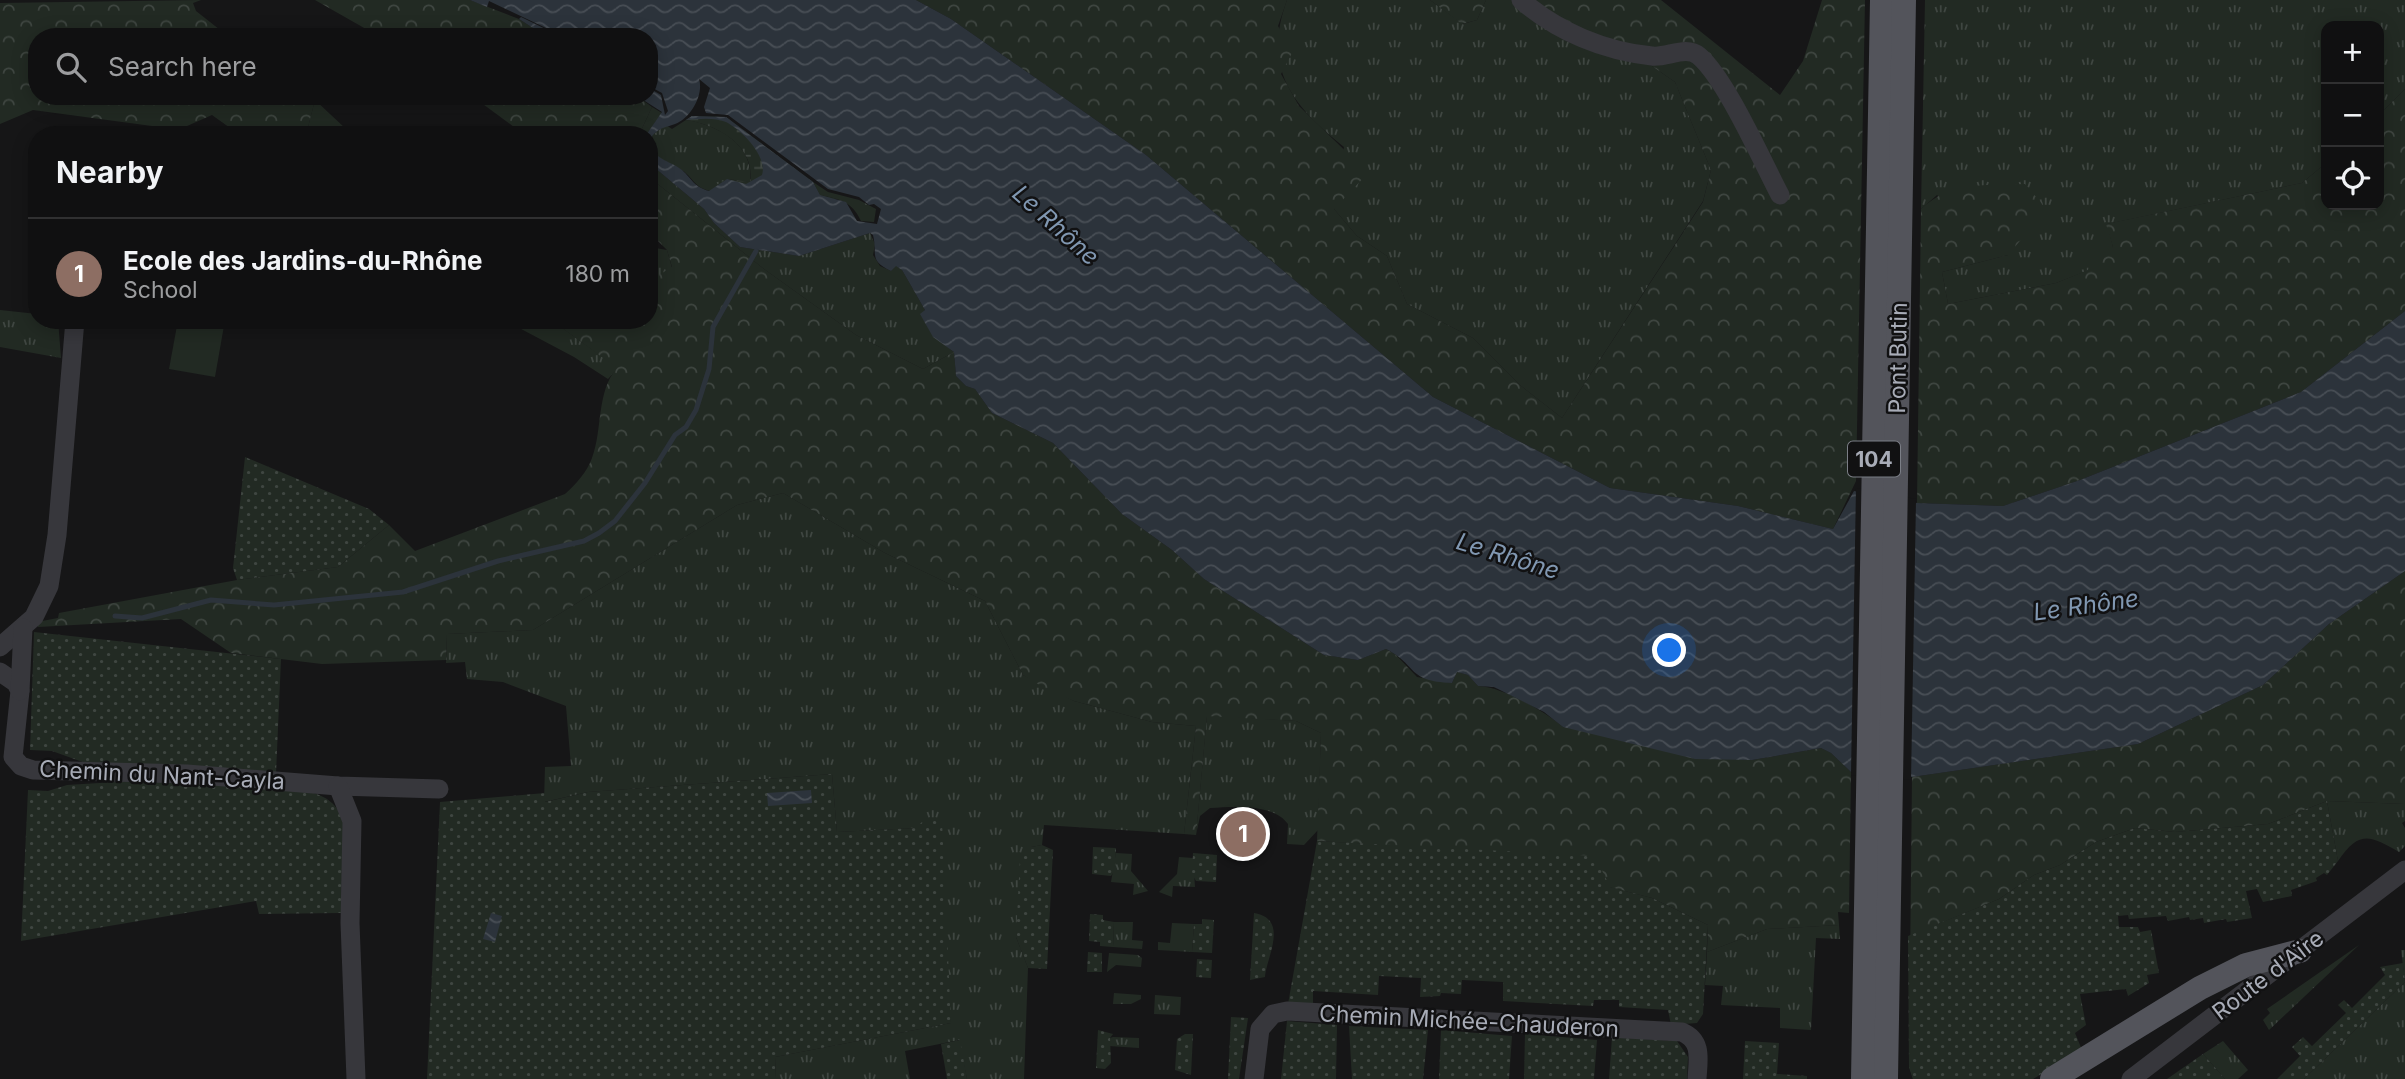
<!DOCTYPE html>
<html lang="en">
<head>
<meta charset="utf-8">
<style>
	:root { --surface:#101011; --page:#19191a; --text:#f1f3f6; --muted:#9c9d9f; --line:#303031; --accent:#ecbb39 }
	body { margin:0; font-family:Inter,sans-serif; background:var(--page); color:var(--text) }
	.controls { position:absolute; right:21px; top:21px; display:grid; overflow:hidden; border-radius:14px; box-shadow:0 4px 18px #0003 }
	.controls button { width:63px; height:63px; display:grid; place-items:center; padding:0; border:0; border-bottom:2px solid var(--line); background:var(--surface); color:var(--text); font:35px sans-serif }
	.you { position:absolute; left:1670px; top:651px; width:24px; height:24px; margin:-18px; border:5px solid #fff; border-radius:50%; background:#1a73e8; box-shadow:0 0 0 10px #1a73e833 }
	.badge { display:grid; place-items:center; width:46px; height:46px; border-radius:50%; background:var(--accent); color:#fff; font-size:23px; font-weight:700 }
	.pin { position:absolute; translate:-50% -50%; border:4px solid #fff; box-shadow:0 2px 7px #0006 }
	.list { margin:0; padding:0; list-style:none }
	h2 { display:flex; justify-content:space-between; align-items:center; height:91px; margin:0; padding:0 28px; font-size:30px }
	h2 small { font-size:23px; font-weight:400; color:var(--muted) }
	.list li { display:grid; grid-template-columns:46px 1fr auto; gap:21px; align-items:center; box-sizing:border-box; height:112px; padding:0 28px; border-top:2px solid var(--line) }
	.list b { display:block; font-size:26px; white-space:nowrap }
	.list p { margin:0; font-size:23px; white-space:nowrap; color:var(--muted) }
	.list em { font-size:23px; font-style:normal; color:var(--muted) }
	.icon { flex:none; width:38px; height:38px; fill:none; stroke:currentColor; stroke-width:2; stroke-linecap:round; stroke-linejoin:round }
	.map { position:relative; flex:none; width:2405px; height:1079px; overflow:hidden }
	.search { position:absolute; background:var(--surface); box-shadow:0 4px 18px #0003; left:28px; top:28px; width:630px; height:77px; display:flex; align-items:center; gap:18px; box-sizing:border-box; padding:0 24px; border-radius:28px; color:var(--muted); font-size:26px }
	.panel { position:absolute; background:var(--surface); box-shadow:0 4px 18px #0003; left:28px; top:126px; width:630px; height:203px; border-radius:28px }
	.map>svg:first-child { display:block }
	.grass { fill:url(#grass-tufts) }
	.forest { fill:url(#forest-crowns) }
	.wetland { fill:url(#wetland-marsh) }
	.garden { fill:url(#garden-dots) }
	.pitch { fill:#222a23 }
	.water { fill:url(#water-waves); fill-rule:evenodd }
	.pier { fill:#161617 }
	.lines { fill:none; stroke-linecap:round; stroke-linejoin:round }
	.stream { stroke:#2c333b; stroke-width:5 }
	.minor { stroke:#37373c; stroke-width:19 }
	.major { stroke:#53545b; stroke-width:24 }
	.labels { text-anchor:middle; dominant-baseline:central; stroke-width:5; stroke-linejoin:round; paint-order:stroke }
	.shield { fill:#111112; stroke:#7b7e86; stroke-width:2 }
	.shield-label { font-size:21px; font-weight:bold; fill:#a8acb7 }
	.street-label { font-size:23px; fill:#a8acb7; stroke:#111112 }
	.water-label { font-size:24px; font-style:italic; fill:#8097b1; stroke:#111112 }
</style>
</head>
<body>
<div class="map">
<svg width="2405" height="1079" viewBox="0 0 2405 1079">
	<defs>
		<pattern id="grass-tufts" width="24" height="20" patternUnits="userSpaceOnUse" patternTransform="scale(1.75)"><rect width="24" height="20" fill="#222a23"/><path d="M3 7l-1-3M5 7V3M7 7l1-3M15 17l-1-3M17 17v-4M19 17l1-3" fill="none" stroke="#3f4641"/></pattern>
		<pattern id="forest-crowns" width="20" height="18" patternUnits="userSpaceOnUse" patternTransform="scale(1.75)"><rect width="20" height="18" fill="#222a23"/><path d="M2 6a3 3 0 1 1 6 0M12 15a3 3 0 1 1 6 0" fill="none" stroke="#3f4641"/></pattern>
		<pattern id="wetland-marsh" width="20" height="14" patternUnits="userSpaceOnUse" patternTransform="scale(1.75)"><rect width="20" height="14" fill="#222a23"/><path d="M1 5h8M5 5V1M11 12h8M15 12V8" fill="none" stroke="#3f4641"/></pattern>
		<pattern id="garden-dots" width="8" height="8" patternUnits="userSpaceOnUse" patternTransform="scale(1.75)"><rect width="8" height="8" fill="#222a23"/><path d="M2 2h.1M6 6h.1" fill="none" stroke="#3f4641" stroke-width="1.8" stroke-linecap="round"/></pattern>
		<pattern id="water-waves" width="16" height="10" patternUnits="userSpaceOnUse" patternTransform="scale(1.75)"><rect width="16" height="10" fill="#2c333b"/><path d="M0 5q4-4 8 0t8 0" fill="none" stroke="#484e55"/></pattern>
	</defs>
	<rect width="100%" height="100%" fill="#161617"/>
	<g class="grass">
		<path d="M1287 0H1430L1463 24 1477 20 1486 0H1512L1539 22 1649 64 1675 82 1711 170 1703 201 1562 418 1520 385 1473 338 1407 304 1387 256 1357 236 1334 209 1344 147C1292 106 1262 68 1287 0Z"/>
		<path d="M1925 0H2405V89L2379 115V26H2326V163L2302 183 2107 224 2113 247 2089 270 2056 283 1948 304 1942 272 2008 255 1937 195 1921 209Z"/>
		<path d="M315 100 346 129 358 135H306Z"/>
		<path d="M652 107 662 113 646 135H639Z"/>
		<path d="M686 120C718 125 755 145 750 182L727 179 712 191C694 189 693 176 680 169 671 164 662 160 654 154L652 135 666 125 672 129Z"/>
		<path d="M649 163 704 209 714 223 740 247 799 256 870 233 875 244 873 255 880 266 891 271 896 265 902 270 925 310 921 315 933 336 954 352 923 369 856 335 764 269 649 177Z"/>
		<path d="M813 182 828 192 859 200 876 209 874 222 861 221C852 201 839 199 820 195Z"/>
		<path d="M649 247 667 250 672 268 651 281Z"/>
		<path d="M0 310 37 314V320H58L61 358 0 347Z"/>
		<path d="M504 320H551L618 368 608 379 574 357Z"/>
		<path d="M783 493 885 553 985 601 1023 675 1074 701 1152 722 1196 726 1184 834 1044 825 1042 845 1031 847 1016 937 1028 968 1024 1079H967L959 1040 905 1051 910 1079H776L775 1057 951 1023 917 828 837 832 832 774 588 792 544 802 545 767 571 766 566 706 503 682 467 679 465 662 446 663 447 634 533 630 737 505Z"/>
		<path d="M1207 715 1296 721 1321 733 1318 830 1304 845 1287 844 1288 824C1273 803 1233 807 1210 808L1200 816 1196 835Z"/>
		<path d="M2327 801 2405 804V821L2402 823 2405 828V846L2399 852C2370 835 2359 830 2338 861Z"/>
		<path d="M1116 853 1132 854 1131 871 1148 891 1133 895 1134 884 1111 882Z"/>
		<path d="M1179 857 1193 858 1195 887 1173 886 1172 897 1159 892 1177 874Z"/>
		<path d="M1114 922H1133L1132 940 1143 941 1142 949 1113 947Z"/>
		<path d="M1172 923 1194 924 1192 952 1158 950V942L1170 943Z"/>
		<path d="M1839 925 1840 939 1816 938 1811 1030 1780 1028V1008L1721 1005 1723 986 1705 985 1707 952 1767 929Z"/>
		<path d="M2359 945 2269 1030 2263 1020 2270 1013 2267 1009Z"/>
		<path d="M2401 950H2405V1079H2304L2405 982Z"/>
		<path d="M1109 953 1138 955 1142 958 1141 967 1116 965 1107 972Z"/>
		<path d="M1114 993 1141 995V999L1131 1004H1113Z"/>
		<path d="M1155 995 1181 997 1180 1015 1154 1014Z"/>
		<path d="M1113 1037 1139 1038V1048L1109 1046 1110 1038Z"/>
		<path d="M2223 1041 2248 1070 2238 1079H2225L2203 1054Z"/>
	</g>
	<g class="forest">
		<path d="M201 0 193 3 196 11 229 37H37V96H310L315 100 306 135H240L212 115 187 126 167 128 33 110 0 124V3Z"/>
		<path d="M315 0H470L519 19 547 37H380Z"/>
		<path d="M916 0H1287L1278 26 1292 53 1281 74 1299 106 1368 173 1334 209 1357 236 1387 256 1407 304 1473 338 1520 385 1562 418 1703 202 1711 170 1675 82 1649 64 1539 22 1512 0H1661L1780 95 1803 61 1822 0H1865L1856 481 1833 529 1738 506 1610 488 1433 397 1146 155 951 19Z"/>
		<path d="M1430 0H1486L1477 20 1462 24Z"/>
		<path d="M2405 89V311L2301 392 2080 480 2003 506 1917 503 1921 209C1952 180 1985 186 2025 184L2042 204 2040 217 2008 255 1942 272 1948 304 2056 283 2088 270 2093 252 2113 247 2106 224 2302 183 2326 163V205H2379V115Z"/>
		<path d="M472 96H637L652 107 639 135H525Z"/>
		<path d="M649 177 764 269 856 335 923 369 954 352 956 376 966 386 975 389 992 413 1053 443 1122 514 1172 550 1204 579 1324 655 1358 660 1386 649 1396 655 1417 677 1452 683 1457 672 1468 675 1478 686C1503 687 1544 711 1563 727L1752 760 1821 748 1831 753 1851 772 1849 913 1838 912 1839 925 1767 929 1707 952 1708 925 1652 898 1609 887 1413 847 1317 841 1321 733 1296 721 1207 716 1196 835 1184 834 1196 726 1152 722 1074 701 1046 689 1023 675 985 601 885 553 783 493 737 505 533 630 447 634 446 660 322 664 231 653 181 619 38 627 37 622 58 618 59 613 237 580 338 567 389 525 415 551 565 494C576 484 587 472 592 458 603 429 596 392 617 368L551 320H649V281L672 267 667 250 649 232Z"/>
		<path d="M2405 571V804L2327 801 2268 824 2175 832 2135 828 2096 842 2060 865 2034 875 1999 899 1936 925 1913 1079 1909 1067 1912 777 2138 744 2263 685 2329 624Z"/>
	</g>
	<path class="wetland" d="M692 116 726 117 813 182 820 195 838 199 723 194 702 189 712 191 714 186 727 179 750 182C756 146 718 125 686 120Z"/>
	<g class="garden">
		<path d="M245 457 369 509 389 525 338 567 237 580 233 568Z"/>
		<path d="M34 632 281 659 276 774 91 765 52 751 30 750Z"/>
		<path d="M832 774 837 832 916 828 924 820 942 821 951 1023 775 1057 776 1079H427L440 802 545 793V802L588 792Z"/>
		<path d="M149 780 310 792C328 797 336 804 344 820L341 913 259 914 256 901 21 941 28 790 48 791 67 785Z"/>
		<path d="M2327 801 2338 861 2327 875 2324 873 2316 878 2317 881 2291 890 2292 896 2263 902 2257 889 2246 891 2252 918 2227 922 2226 919 2204 923 2203 918 2190 920 2189 917 2168 921 2166 916 2129 919 2128 915 2118 916 2119 927H2138L2140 932 2151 930 2159 973 2147 975 2149 983 2128 996 2126 989 2080 994 2086 1025 2075 1033 2082 1050 2033 1079H1913L1909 1067 1908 936 1999 899 2034 875 2060 865 2096 842 2135 828 2175 832 2268 824Z"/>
		<path d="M1317 841 1595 856 1610 887 1652 898 1708 925 1703 1014 1697 1023 1671 1025 1668 1010 1619 1007V1000H1594L1593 1006 1503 1001V982L1462 980 1461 994 1441 993 1440 996 1420 997 1421 978 1379 976 1378 995 1313 991V1005L1288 1004Z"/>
		<path d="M1042 845 1053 850 1047 969 1028 968 1016 937 1020 858 1031 847Z"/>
		<path d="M1093 847 1116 848 1115 870 1111 876 1092 874Z"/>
		<path d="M1193 853 1217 855 1216 882 1196 881 1192 874Z"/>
		<path d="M1254 913C1290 919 1266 958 1265 977L1250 980Z"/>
		<path d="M1090 914 1103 915V920L1114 922 1113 947 1100 946V942L1089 941Z"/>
		<path d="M1202 919 1214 920 1212 953 1192 952 1194 924H1202Z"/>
		<path d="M1088 952 1102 953V972H1087Z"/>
		<path d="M1197 959 1212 960 1211 978 1196 977Z"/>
		<path d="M2403 963 2405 982 2304 1079H2277L2300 1056 2292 1047 2303 1037 2312 1046 2346 1013 2338 1005 2344 1000 2352 1008 2385 975 2380 967Z"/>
		<path d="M1231 1017 1248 1018 1239 1079H1228Z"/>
		<path d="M1287 1021 1337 1025 1336 1079H1281Z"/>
		<path d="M1349 1026 1428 1030 1423 1079H1352Z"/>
		<path d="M1098 1030 1113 1034 1110 1038 1111 1063 1105 1069 1096 1068Z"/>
		<path d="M1441 1030 1512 1036 1509 1079H1439Z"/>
		<path d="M1185 1034H1193L1191 1075 1175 1070 1177 1039Z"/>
		<path d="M1525 1034 1597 1040 1594 1079H1524Z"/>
		<path d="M1612 1037 1677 1041 1688 1057 1687 1079H1609Z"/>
		<path d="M960 1040 967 1079H947L941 1044Z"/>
		<path d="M1745 1041 1779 1043 1777 1074 1807 1076V1079H1743Z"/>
		<path d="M2203 1054 2225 1079H2167Z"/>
	</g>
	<path class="pitch" d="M178 320H225L215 377 169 369Z"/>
	<g class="water">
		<path d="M470 0H916L951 19 1146 155 1433 397 1610 488 1738 506 1833 529 1854 491 1917 503 2003 506 2080 480 2301 392 2405 311V571L2329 624 2263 685 2138 744 1912 777 1851 772 1831 753 1821 748 1752 760 1695 759 1563 727 1544 712 1494 687 1478 686 1468 675 1457 672 1452 683C1406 681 1419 666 1386 649L1358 660 1324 655 1204 579 1172 550 1122 514 1053 443 992 413 975 389 966 386 956 376 954 352 933 337 920 314 925 310 902 270 896 266 891 271C868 260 878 255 873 235L870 233 799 256 740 247 714 223 704 209 649 163V135H646L662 112 637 96H649V88L661 95 665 115 668 111 662 93 649 86V37H565L489 1 487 7ZM699 79 710 88 704 107 706 113 728 115 828 189 859 197 869 205 874 204 881 209 877 224 857 221 846 202 820 195 813 182 726 117 692 116 686 120C698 119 714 117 726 122 742 130 768 157 762 175L746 184 727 179 709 191C694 187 692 179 682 170 671 161 657 161 651 146L652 136C660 127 667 127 675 124 691 118 704 94 699 79Z"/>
		<path d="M521 17 562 37H547L519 19Z"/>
		<path d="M811 790 812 803 768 806 767 793Z"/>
		<path d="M491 913 502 916 495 942 483 939Z"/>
	</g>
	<path class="pier" d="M1856 488 1916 499 1911 780 1851 775Z"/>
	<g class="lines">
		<path class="stream" d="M115 616 142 618 211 600 274 605 403 592 498 561 584 541 599 533 615 521 645 483 675 435 686 427 696 410 709 369 713 327 756 251"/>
		<g class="minor">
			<path d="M1521 0C1558 32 1604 51 1652 56 1667 58 1686 45 1699 56 1726 79 1762 161 1780 195"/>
			<path d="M0 647 34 617 49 586 57 535 75 320"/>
			<path d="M0 672 16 683 20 691 13 757 21 766 33 770 187 774 338 786 439 789"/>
			<path d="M20 691 23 628"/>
			<path d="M338 786 352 821 350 923 356 1079"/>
			<path d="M1254 1079 1260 1029 1273 1014 1287 1011 1682 1032C1703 1041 1698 1060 1697 1079"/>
			<path d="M2131 1079 2405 870"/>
		</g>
		<g class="major">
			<path d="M1863 1079 1882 0"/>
			<path d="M1886 1079 1904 0"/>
			<path d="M2052 1079 2200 988 2246 965 2300 951"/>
		</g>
	</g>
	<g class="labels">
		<rect class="shield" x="1848" y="441.5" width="52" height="35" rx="5"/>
		<g class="shield-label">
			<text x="1874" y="459">104</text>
		</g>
		<g class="street-label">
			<text transform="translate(1898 358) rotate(-89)">Pont Butin</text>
			<text transform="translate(162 775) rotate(3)">Chemin du Nant-Cayla</text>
			<text transform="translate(2268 975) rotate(-37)">Route d'Aïre</text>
			<text transform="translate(1469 1021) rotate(3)">Chemin Michée-Chauderon</text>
		</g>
		<g class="water-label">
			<text transform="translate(1056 225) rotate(42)">Le Rhône</text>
			<text transform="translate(1508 556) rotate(17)">Le Rhône</text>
			<text transform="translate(2086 605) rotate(-8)">Le Rhône</text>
		</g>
	</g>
</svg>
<div class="controls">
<button>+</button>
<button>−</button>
<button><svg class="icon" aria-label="locate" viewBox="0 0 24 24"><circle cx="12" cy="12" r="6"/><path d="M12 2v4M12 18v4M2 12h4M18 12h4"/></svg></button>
</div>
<div class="you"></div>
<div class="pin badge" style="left:1243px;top:834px;background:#8d6e63">1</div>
<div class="search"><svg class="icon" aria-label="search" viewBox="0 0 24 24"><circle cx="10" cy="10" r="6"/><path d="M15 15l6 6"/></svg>Search here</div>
<section class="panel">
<h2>Nearby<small></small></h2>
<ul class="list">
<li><span class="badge" style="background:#8d6e63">1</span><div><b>Ecole des Jardins-du-Rhône</b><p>School</p></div><em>180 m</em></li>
</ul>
</section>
</div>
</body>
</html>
